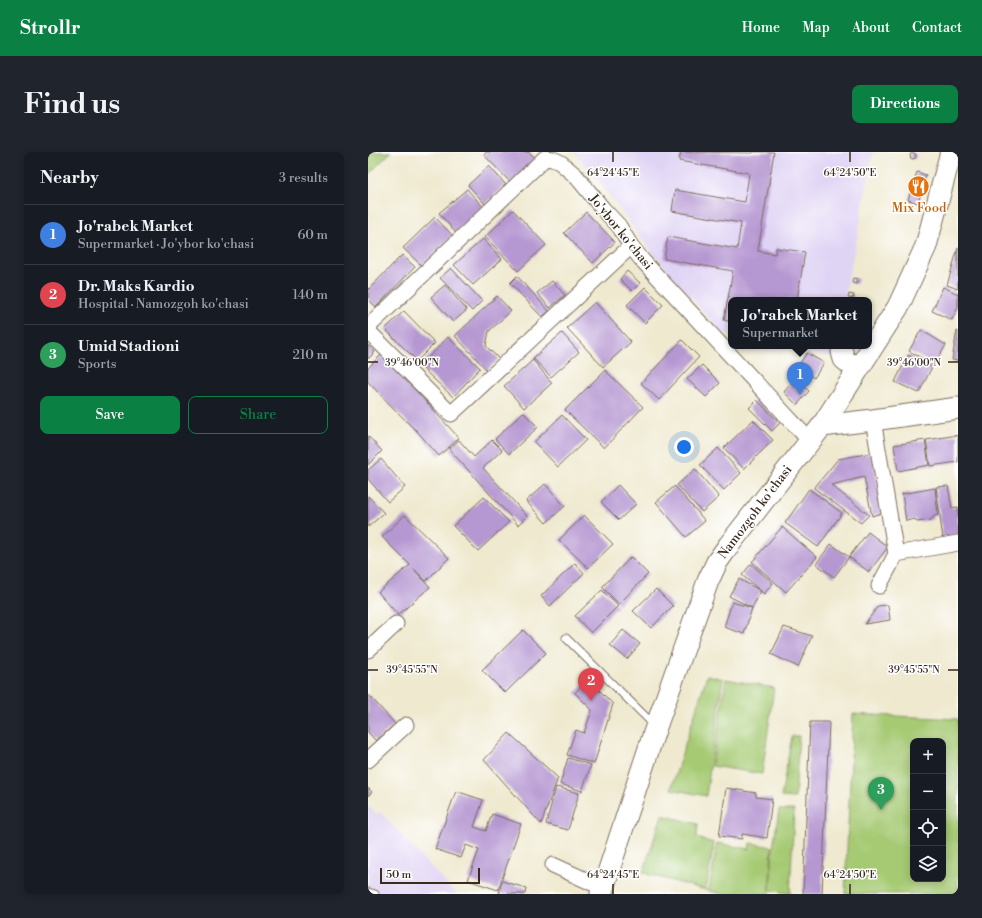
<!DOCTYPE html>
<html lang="en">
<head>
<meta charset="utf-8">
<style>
	:root { --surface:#171b24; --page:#20242c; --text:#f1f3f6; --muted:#9ea1a6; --line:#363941; --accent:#0b8043 }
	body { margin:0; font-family:"Libre Bodoni",serif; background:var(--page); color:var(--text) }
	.controls { position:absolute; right:12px; bottom:12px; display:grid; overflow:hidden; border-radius:8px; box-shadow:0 2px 10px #0003 }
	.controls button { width:36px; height:36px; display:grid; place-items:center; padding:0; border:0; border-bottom:1px solid var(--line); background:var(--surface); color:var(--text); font:20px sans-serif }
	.scale { position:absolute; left:12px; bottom:10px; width:100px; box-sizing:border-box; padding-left:4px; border:2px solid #3b2a1e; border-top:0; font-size:11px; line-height:14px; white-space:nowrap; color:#3b2a1e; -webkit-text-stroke:3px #fff; paint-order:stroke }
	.you { position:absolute; left:316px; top:295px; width:14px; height:14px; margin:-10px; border:3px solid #fff; border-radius:50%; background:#1a73e8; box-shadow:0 0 0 6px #1a73e833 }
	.badge { display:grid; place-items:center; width:26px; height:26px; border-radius:50%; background:var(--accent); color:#fff; font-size:13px; font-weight:700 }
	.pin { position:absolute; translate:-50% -33px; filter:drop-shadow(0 1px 2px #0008) }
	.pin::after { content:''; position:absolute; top:21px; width:14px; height:12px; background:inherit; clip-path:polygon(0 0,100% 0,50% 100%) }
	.popup { position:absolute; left:360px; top:145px; width:144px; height:52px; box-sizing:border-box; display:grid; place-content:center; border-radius:8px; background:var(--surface); filter:drop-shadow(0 1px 3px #0005); font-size:13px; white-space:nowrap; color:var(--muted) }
	.popup b { font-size:15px; color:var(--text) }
	.popup::after { content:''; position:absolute; left:50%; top:100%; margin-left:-8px; border:8px solid transparent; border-top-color:var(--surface) }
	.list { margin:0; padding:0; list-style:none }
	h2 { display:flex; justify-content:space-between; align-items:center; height:52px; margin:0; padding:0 16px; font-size:17px }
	h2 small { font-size:13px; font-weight:400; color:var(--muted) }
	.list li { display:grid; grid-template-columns:26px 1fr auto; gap:12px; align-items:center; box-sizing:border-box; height:60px; padding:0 16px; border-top:1px solid var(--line) }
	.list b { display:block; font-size:15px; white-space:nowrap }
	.list p { margin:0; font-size:13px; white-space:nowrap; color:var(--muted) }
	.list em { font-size:13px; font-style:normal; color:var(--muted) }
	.actions { display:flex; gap:8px; padding:12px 16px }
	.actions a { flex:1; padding:9px 0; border:1px solid var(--accent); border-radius:8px; text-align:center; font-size:14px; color:var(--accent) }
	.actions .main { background:var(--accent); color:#fff }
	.icon { flex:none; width:22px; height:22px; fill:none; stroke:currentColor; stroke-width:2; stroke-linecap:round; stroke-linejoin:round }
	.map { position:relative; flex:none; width:590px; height:742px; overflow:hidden; border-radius:8px }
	header { display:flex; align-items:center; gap:24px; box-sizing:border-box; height:56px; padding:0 20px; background:var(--accent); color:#fff }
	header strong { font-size:19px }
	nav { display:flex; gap:22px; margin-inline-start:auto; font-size:14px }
	.intro { display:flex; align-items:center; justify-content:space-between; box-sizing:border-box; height:96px; padding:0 24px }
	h1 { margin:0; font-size:28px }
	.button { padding:10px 18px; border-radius:8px; background:var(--accent); color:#fff; font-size:14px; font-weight:700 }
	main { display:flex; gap:24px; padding:0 24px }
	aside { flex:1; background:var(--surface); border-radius:8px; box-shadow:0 2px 10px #0003 }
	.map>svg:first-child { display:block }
	.built { fill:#e0d4f4 }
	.green { fill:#a6ca73; stroke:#707a48; fill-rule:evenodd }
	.building { fill:#b597d1 }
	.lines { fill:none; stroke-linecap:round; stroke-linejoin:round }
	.lane-casing { stroke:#7a6d5c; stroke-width:9 }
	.street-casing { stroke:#7a6d5c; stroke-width:17 }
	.secondary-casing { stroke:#7a6d5c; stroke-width:23 }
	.lane { stroke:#fff; stroke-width:7 }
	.street { stroke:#fff; stroke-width:15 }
	.secondary { stroke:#fff; stroke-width:21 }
	.ticks { fill:none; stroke:#3b2a1e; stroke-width:1.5 }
	.labels { text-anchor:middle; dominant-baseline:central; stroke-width:3; stroke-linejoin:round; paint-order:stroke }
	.food-label { font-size:13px; fill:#c56008; stroke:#fff }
	.street-label { font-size:13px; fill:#3b2a1e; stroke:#fff }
	.ticks-label { font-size:10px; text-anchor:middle; fill:#3b2a1e; stroke:#fff; stroke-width:3; stroke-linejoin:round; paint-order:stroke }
</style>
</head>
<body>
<header>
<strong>Strollr</strong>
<nav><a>Home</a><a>Map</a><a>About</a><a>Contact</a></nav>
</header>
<div class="intro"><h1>Find us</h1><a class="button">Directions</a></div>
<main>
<aside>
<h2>Nearby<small>3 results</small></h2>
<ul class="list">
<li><span class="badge" style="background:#3f7fe0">1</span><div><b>Jo'rabek Market</b><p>Supermarket · Jo'ybor ko'chasi</p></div><em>60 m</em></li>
<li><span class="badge" style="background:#e0444e">2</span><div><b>Dr. Maks Kardio</b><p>Hospital · Namozgoh ko'chasi</p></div><em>140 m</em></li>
<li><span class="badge" style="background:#2e9e5b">3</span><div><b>Umid Stadioni</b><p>Sports</p></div><em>210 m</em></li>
</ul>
<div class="actions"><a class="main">Save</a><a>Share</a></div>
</aside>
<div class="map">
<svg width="590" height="742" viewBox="0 0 590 742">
	<rect width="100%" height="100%" fill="#fff"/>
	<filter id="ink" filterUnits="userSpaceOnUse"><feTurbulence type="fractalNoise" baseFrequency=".025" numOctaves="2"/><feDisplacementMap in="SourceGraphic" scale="8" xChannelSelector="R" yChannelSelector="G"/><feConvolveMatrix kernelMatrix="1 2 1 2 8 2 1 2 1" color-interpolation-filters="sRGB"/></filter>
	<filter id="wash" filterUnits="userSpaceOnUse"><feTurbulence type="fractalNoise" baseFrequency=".012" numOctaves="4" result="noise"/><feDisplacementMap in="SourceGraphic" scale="16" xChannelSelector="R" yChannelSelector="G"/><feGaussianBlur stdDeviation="0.9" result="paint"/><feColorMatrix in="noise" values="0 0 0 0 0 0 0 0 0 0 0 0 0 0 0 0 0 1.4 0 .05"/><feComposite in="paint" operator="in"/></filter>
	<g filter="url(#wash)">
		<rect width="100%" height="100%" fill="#efe9cf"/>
		<g class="built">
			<path d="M206 0H505L491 76 476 148H363V183L353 180 286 103 225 22Z"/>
			<path d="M414 194H466L469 206Z"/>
			<path d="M0 654 9 662 12 660 88 742H0Z"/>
		</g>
		<g class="green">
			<path d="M0 0H23L0 23Z"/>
			<path d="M339 523 355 527 338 644 303 637Z"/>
			<path d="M358 527 406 536 394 622 344 614Z"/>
			<path d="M485 562 590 567V742H477ZM545 589H575V727H545Z"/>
			<path d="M424 584H431L427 646 413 645Z"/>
			<path d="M411 658H426L422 742 402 738 405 695Z"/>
			<path d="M294 663 330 672 329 686 346 691 338 738 275 721Z"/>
			<path d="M349 691 381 697 382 691 404 695 401 742H354L341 739Z"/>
		</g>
		<g id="blocks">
			<g class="building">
				<path d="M118 0H161L168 7 143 31 116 3Z"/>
				<path d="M313 0 385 1V0H406L390 99 407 102 408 96 437 100 429 148H363V170L356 168 365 119 296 107 300 85 369 97 373 71 304 59 307 38 377 50 381 21 311 9Z"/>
				<circle cx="545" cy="4" r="3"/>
				<path d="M121 14 138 33 117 52 100 33Z"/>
				<path d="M549 20 558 23 550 51 540 48Z"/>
				<path d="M99 37 116 56 88 81 71 61Z"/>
				<path d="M145 58 178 93 150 119 117 85Z"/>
				<path d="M218 60 247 90 225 111 196 81Z"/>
				<path d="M67 65 85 84 54 114 35 96Z"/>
				<path d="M115 87 134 107 105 133 86 113Z"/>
				<path d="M590 96V137L579 133Z"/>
				<path d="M34 103 47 115 8 155 0 147V138Z"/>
				<path d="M83 116 114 149 104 159 72 126Z"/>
				<path d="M259 119 272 131 264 139 252 127Z"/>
				<path d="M149 124 181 159 174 165 142 131Z"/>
				<path d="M485 126 490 127 488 132 484 131Z"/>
				<path d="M184 129 197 143 182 156 169 141Z"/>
				<path d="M77 133 99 158 85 170 63 145Z"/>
				<path d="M277 135 295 153 277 171 259 153Z"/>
				<path d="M575 135 590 142V155L584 168 564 159Z"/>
				<path d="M481 142 486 143 485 147 480 146Z"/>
				<path d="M129 144 143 159 121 179 118 194 131 207 119 218 87 184Z"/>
				<path d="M227 150 263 190 235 215 199 176Z"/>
				<path d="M36 159 67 191 49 209 17 177Z"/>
				<path d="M553 178 578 193 566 213 541 199Z"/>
				<path d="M589 179H590V209L584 208Z"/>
				<path d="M194 181 211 200 183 225 165 206Z"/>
				<path d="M80 185 112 216 85 245 52 214Z"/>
				<path d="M314 188 331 205 291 248 273 231Z"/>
				<path d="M0 193 7 200 0 207Z"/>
				<path d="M439 201 456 211 446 226 429 215Z"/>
				<path d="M13 203 39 229 91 286 71 304 47 277H46L0 230V216Z"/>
				<path d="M540 203 564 215 551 241 527 230Z"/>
				<path d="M165 208 184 231 156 256 136 234Z"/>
				<path d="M334 213 352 231 338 245 319 227Z"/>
				<path d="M237 218 275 255 236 296 197 258Z"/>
				<path d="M427 227 441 239 429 253 416 240Z"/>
				<path d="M389 248 412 271 404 279 381 256Z"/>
				<path d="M155 260 170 275 141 302 127 287Z"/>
				<path d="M194 263 218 288 190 315 166 290Z"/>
				<path d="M385 268 405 288 376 317 356 296Z"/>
				<path d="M590 283V310L562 314 558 288Z"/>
				<path d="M0 284 14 299 0 313Z"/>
				<path d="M91 288 106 305 124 288 134 298 115 316 159 364 150 373 81 297Z"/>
				<path d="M557 288 561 313 530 319 526 293Z"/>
				<path d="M350 296 373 321 356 338 332 313Z"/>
				<path d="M504 301 516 360 504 364 496 325 463 333 501 363 493 371 446 336 470 307Z"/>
				<path d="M13 307 37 335 20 350 0 327V318Z"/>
				<path d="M327 317 351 345 334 360 309 333Z"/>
				<path d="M177 332 197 354 178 371 158 349Z"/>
				<path d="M250 333 268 352 251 368 233 350Z"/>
				<path d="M307 334 337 369 318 385 288 350Z"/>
				<path d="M580 334 584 356 590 355V384L575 387 568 335Z"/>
				<path d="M567 336 570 363 566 364 563 368 549 370 547 367 538 369 534 342Z"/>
				<path d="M441 337 474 361 450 395 417 371Z"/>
				<path d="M0 344 16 361 0 375Z"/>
				<path d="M116 345 141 370 110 399 85 374Z"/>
				<path d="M37 363 81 406 58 429 45 416 62 435 30 463 10 440 42 413 14 385Z"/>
				<path d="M216 363 245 392 220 416 191 388Z"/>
				<path d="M414 375 449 405 418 440 384 410Z"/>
				<path d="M500 380 520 395 501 420 481 405 466 425 448 412 463 392 481 405Z"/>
				<path d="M263 405 280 422 251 452 234 435Z"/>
				<path d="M207 411 216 421 182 454 173 444Z"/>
				<path d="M383 412 405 431 396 442 374 423Z"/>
				<path d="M371 427 393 439 384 456 361 444Z"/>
				<path d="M288 437 305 454 283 476 265 459Z"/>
				<path d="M234 438 250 454 223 481 207 464Z"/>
				<path d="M364 450 384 456 376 482 356 475Z"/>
				<path d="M520 453 522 468 497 472 510 454Z"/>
				<path d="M416 475 444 484 430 515 403 502Z"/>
				<path d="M155 478 178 501 137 541 114 518Z"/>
				<path d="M255 478 272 492 259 507 242 493Z"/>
				<path d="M220 527 245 552 226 612 199 603 208 578 216 581 224 558 207 541Z"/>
				<path d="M0 542 27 572 8 589 0 580Z"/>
				<path d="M442 570H461L454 742H435Z"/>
				<path d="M141 581 190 626 173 672 116 608Z"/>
				<path d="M200 606 223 613 214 639 192 632Z"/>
				<path d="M188 635 211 641 200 678 178 672Z"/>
				<path d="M0 636 4 640 0 644Z"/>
				<path d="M358 636 388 641V645L404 647 399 686 374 682V687L351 684Z"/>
				<path d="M88 639 115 648 106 675 118 679 124 662 153 672 130 738 100 728 111 698 98 693 93 706 67 697Z"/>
				<path d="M134 729 158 736 157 742H131Z"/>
			</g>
		</g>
	</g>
	<g filter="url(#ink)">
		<use href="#blocks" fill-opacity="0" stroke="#7a6d5c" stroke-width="1"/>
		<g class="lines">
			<defs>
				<g id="lane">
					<path d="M198 486 285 572"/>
					<path d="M0 740 7 742"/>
				</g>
				<g id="street">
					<path d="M0 175 177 6 185 7 193 11 208 24 235 57 251 74 263 94 274 108 442 289"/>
					<path d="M0 179 83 262 263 94"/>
					<path d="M505 268 528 402"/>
					<path d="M511 434 528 402 590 391"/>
					<path d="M0 498 28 472"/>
					<path d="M0 608 38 573"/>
					<path d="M185 713 235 736"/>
				</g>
				<g id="secondary">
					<path d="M474 200 476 207 489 218"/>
					<path d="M454 274 505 268 590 256"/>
					<path d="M233 742 288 575 340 429 349 410 361 393 442 289 454 274 530 155 558 94 583 0"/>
				</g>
			</defs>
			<use href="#lane" class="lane-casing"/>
			<use href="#street" class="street-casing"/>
			<use href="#secondary" class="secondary-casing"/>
			<use href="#lane" class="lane"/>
			<use href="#street" class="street"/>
			<use href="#secondary" class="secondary"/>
		</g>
	</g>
	<path class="ticks" d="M245 0V10M482 0V10M0 210H10M580 210H590M0 518H10M580 518H590M245 732V742M482 732V742"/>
	<defs>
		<symbol id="restaurant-disc" viewBox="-11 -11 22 22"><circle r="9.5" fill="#e8710a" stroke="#fff"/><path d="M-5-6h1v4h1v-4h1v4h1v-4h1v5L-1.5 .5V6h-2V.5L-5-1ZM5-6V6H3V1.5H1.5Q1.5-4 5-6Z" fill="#fff"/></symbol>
	</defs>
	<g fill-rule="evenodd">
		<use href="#restaurant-disc" x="538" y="22" width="25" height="25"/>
	</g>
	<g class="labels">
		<g class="food-label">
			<text x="551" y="56">Mix Food</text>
		</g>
		<g class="street-label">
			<text transform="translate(253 80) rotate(51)">Jo'ybor ko'chasi</text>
			<text transform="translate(387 360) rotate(-53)">Namozgoh ko'chasi</text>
		</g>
	</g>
	<g class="ticks-label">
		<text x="245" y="24">64°24'45"E</text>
		<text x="482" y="24">64°24'50"E</text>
		<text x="44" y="214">39°46'00"N</text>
		<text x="546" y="214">39°46'00"N</text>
		<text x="44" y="521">39°45'55"N</text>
		<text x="546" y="521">39°45'55"N</text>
		<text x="245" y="726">64°24'45"E</text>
		<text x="482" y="726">64°24'50"E</text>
	</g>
</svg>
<div class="controls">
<button>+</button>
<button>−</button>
<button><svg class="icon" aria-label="locate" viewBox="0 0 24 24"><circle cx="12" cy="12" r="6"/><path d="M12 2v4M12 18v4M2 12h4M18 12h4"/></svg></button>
<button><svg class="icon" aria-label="layers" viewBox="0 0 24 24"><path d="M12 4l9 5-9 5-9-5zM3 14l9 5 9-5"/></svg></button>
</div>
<div class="scale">50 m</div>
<div class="you"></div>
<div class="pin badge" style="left:432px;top:243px;background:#3f7fe0">1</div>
<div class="popup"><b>Jo'rabek Market</b>Supermarket</div>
<div class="pin badge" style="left:223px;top:549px;background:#e0444e">2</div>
<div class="pin badge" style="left:513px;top:658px;background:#2e9e5b">3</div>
</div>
</main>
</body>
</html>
